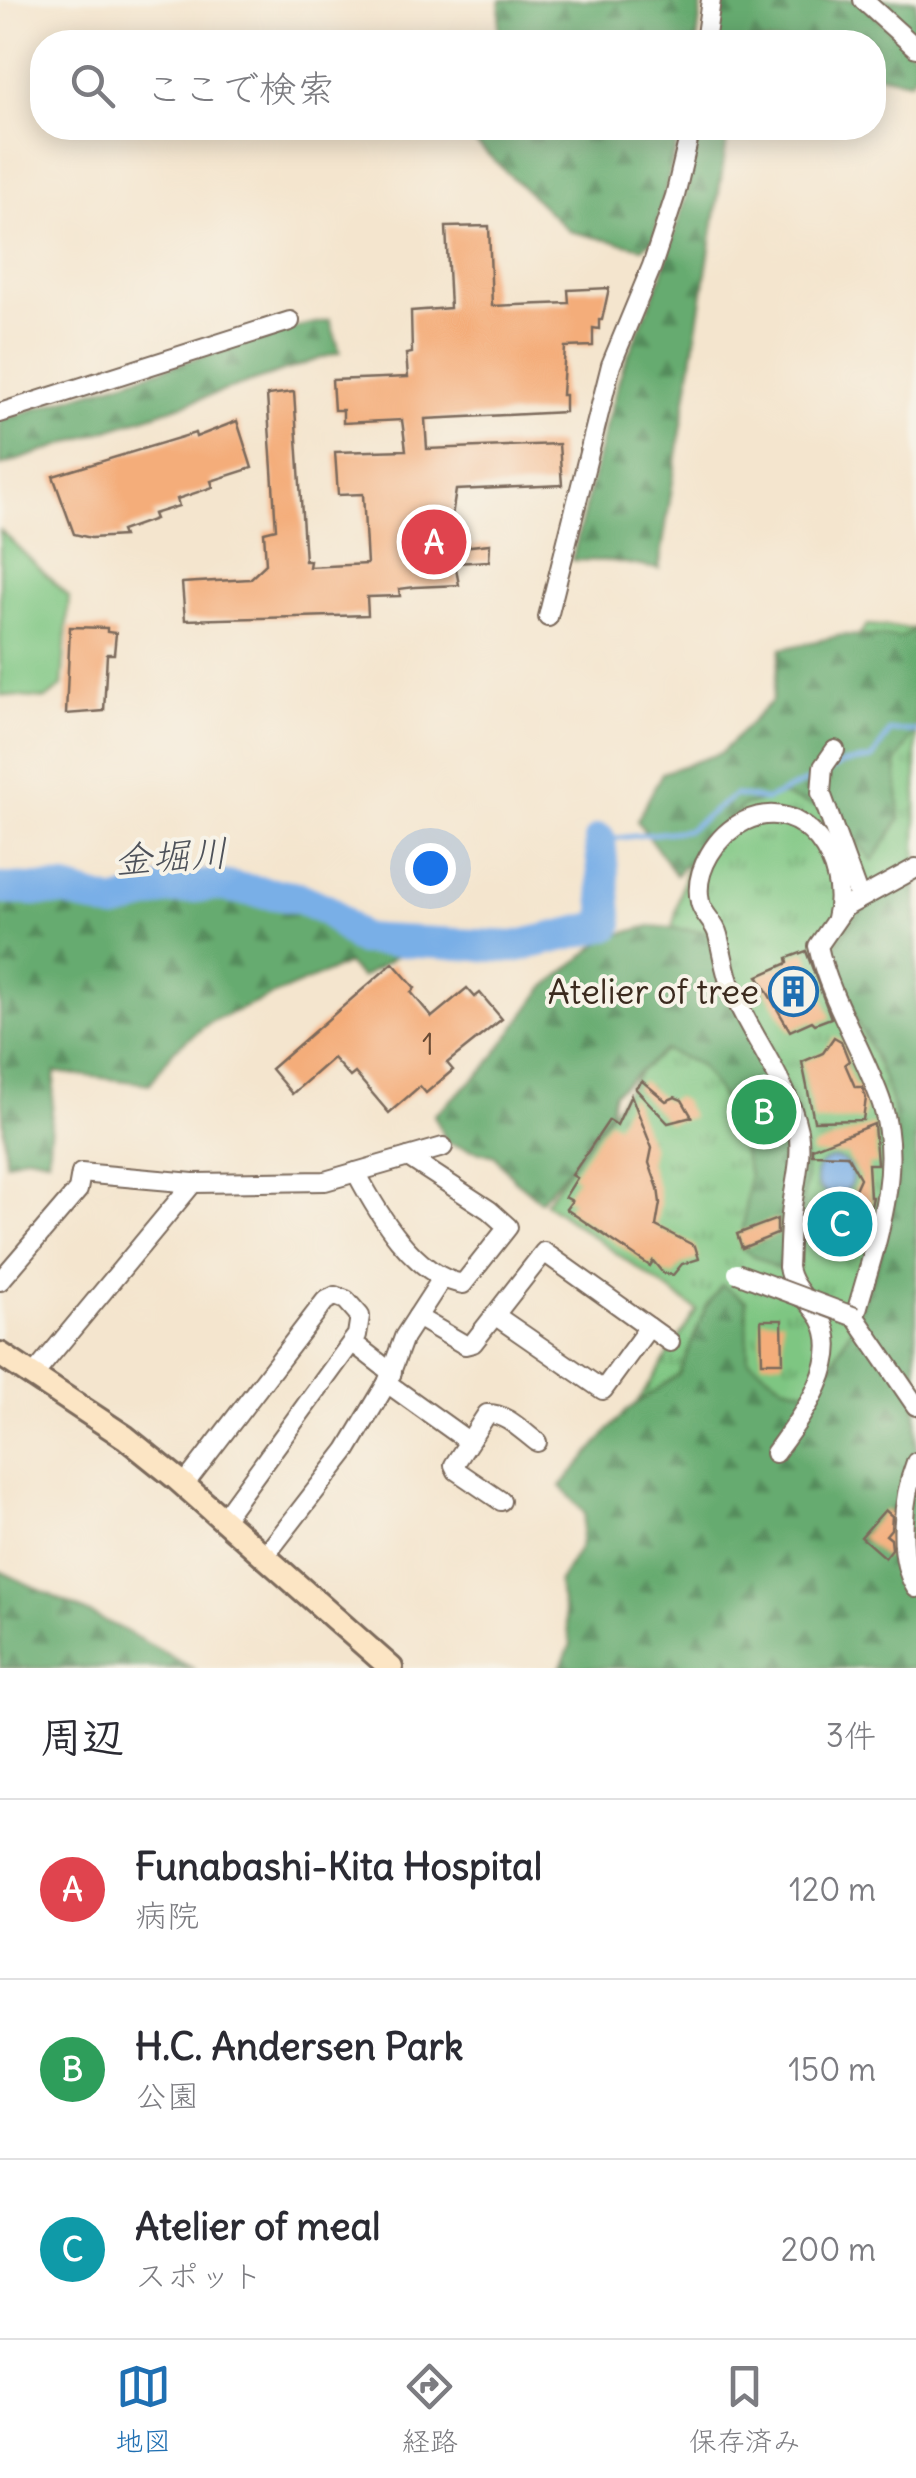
<!DOCTYPE html>
<html lang="ja">
<head>
<meta charset="utf-8">
<style>
	:root { --surface:#fff; --page:#f7f7f7; --text:#2b2b33; --muted:#7c7c81; --line:#e1e1e2; --accent:#1f6fb2 }
	body { margin:0; font-family:Delius,"Klee One",sans-serif; background:var(--page); color:var(--text) }
	.you { position:absolute; left:430px; top:868px; width:35px; height:35px; margin:-25px; border:8px solid #fff; border-radius:50%; background:#1a73e8; box-shadow:0 0 0 15px #1a73e833 }
	.badge { display:grid; place-items:center; width:65px; height:65px; border-radius:50%; background:var(--accent); color:#fff; font-size:32px; font-weight:700 }
	.pin { position:absolute; translate:-50% -50%; border:5px solid #fff; box-shadow:0 2px 10px #0006 }
	.list { margin:0; padding:0; list-style:none }
	h2 { display:flex; justify-content:space-between; align-items:center; height:130px; margin:0; padding:0 40px; font-size:42px }
	h2 small { font-size:32px; font-weight:400; color:var(--muted) }
	.list li { display:grid; grid-template-columns:65px 1fr auto; gap:30px; align-items:center; box-sizing:border-box; height:180px; padding:0 40px; border-top:2px solid var(--line) }
	.list b { display:block; font-size:38px; white-space:nowrap }
	.list p { margin:0; font-size:32px; white-space:nowrap; color:var(--muted) }
	.list em { font-size:32px; font-style:normal; color:var(--muted) }
	.icon { flex:none; width:55px; height:55px; fill:none; stroke:currentColor; stroke-width:2; stroke-linecap:round; stroke-linejoin:round }
	.map { position:relative; flex:none; width:916px; height:1668px; overflow:hidden }
	.search { position:absolute; background:var(--surface); box-shadow:0 5px 25px #0003; left:30px; right:30px; top:30px; height:110px; display:flex; align-items:center; gap:25px; box-sizing:border-box; padding:0 35px; border-radius:40px; color:var(--muted); font-size:38px }
	.sheet { height:670px; background:var(--surface) }
	nav { display:flex; justify-content:space-around; align-items:center; box-sizing:border-box; height:140px; border-top:2px solid var(--line); background:var(--surface); font-size:28px; color:var(--muted) }
	nav a { display:grid; justify-items:center; gap:5px }
	nav .on { color:var(--accent) }
	.map>svg:first-child { display:block }
	.grass { fill:url(#grass-tufts); stroke:#5c7850; stroke-width:2.5 }
	.forest { fill:url(#forest-firs); stroke:#506a47; stroke-width:2.5 }
	.pitch { fill:#7ec682; stroke:#5c7850; stroke-width:2.5 }
	.water { fill:#79afe7; stroke:#5a6c82; stroke-width:2.5 }
	.lines { fill:none; stroke-linecap:round; stroke-linejoin:round }
	.stream { stroke:#79afe7; stroke-width:5 }
	.river { stroke:#79afe7; stroke-width:32 }
	.building { fill:#f4ad7a }
	.street-casing { stroke:#7c6b5c; stroke-width:22 }
	.secondary-casing { stroke:#7c6b5c; stroke-width:28 }
	.street { stroke:#fff; stroke-width:18 }
	.secondary { stroke:#fce5c4; stroke-width:22 }
	.street-bridge-casing { stroke:#7c6b5c; stroke-width:22; stroke-linecap:butt }
	.street-bridge { stroke:#fff; stroke-width:18 }
	.labels { text-anchor:middle; dominant-baseline:central; stroke-width:8; stroke-linejoin:round; paint-order:stroke }
	.number-label { font-size:30px; fill:#694b35 }
	.poi-label { font-size:35px; fill:#3b2a1e; stroke:#f7f3e8; text-anchor:end }
	.water-label { font-size:38px; font-style:italic; fill:#4e525a; stroke:#f7f3e8 }
</style>
</head>
<body>
<div class="map">
<svg width="916" height="1668" viewBox="0 0 916 1668">
	<defs>
		<pattern id="grass-tufts" width="24" height="20" patternUnits="userSpaceOnUse" patternTransform="scale(2.5)"><rect width="24" height="20" fill="#7ec682"/><path d="M3 7l-1-3M5 7V3M7 7l1-3M15 17l-1-3M17 17v-4M19 17l1-3" fill="none" stroke="#68a16a"/></pattern>
		<pattern id="forest-firs" width="22" height="20" patternUnits="userSpaceOnUse" patternTransform="scale(2.5)"><rect width="22" height="20" fill="#66ab70"/><path d="M5 1l3.5 6h-7zM16 11l3.5 6h-7z" fill="#558b5b"/></pattern>
	</defs>
	<rect width="100%" height="100%" fill="#f7f3e8"/>
	<filter id="ink" filterUnits="userSpaceOnUse"><feTurbulence type="fractalNoise" baseFrequency=".01" numOctaves="2"/><feDisplacementMap in="SourceGraphic" scale="20" xChannelSelector="R" yChannelSelector="G"/><feConvolveMatrix kernelMatrix="1 2 1 2 8 2 1 2 1" color-interpolation-filters="sRGB"/></filter>
	<filter id="wash" filterUnits="userSpaceOnUse"><feTurbulence type="fractalNoise" baseFrequency=".0048" numOctaves="4" result="noise"/><feDisplacementMap in="SourceGraphic" scale="40" xChannelSelector="R" yChannelSelector="G"/><feGaussianBlur stdDeviation="2.25" result="paint"/><feColorMatrix in="noise" values="0 0 0 0 0 0 0 0 0 0 0 0 0 0 0 0 0 1.4 0 .05"/><feComposite in="paint" operator="in"/></filter>
	<g filter="url(#wash)">
		<rect width="100%" height="100%" fill="#f4e5ce"/>
		<path class="grass" d="M867 625 916 629V1668L588 1479 697 1310 545 1203 677 1021 666 955 694 834Z"/>
		<g class="forest">
			<path d="M500 0H702L697 42H498Z"/>
			<path d="M717 0H859L916 55V73L910 81 874 74V42H713Z"/>
			<path d="M869 0H916V41Z"/>
			<path d="M460 128H681L653 241 642 248 569 231Z"/>
			<path d="M700 128H729L659 569 612 561 572 560 606 424 622 370 661 277 685 199Z"/>
			<path d="M330 320 340 352 0 466V420L293 328Z"/>
			<path d="M916 629V730L896 762 900 819 873 861 830 811 782 795 743 806 709 836 676 875 637 821 662 773 721 753 772 701 781 649 843 635 901 638Z"/>
			<path d="M916 885V1668H560L571 1644 558 1583 580 1547 585 1514 561 1486 626 1411 679 1374 706 1307 722 1285 746 1301 748 1359 783 1385 814 1392C865 1314 916 1198 892 1104 878 1051 845 1008 828 957 854 917 867 895 916 885Z"/>
			<path d="M215 892 299 903 364 947H398V955L361 978 347 964 210 1022 174 1050 150 1084 55 1072 48 1159 27 1155 6 1163 0 1077V895H46L120 912 165 895Z"/>
			<path d="M650 926 709 932 731 967 766 1037 804 1144 806 1179 794 1256 777 1269 741 1248 749 1175 734 1116 700 1065 665 1050 614 1093 610 1110 572 1165 540 1201 513 1178 495 1156 447 1143 434 1115 485 1069 543 989 606 938Z"/>
			<path d="M0 1571 118 1627 192 1668H0Z"/>
		</g>
		<path class="pitch" d="M0 530 69 597 62 686 46 699 0 695Z"/>
		<circle class="water" cx="834" cy="1177" r="18"/>
		<g class="lines">
			<g class="stream">
				<path d="M827 772 844 763 872 759 890 731H916"/>
				<path d="M600 840 688 830 735 795 766 800 817 777"/>
			</g>
			<path class="river" d="M0 889 66 891 114 905 163 890 215 885 300 898 327 910 360 939 514 947 608 925 600 840"/>
		</g>
		<g id="blocks">
			<g class="building">
				<path d="M489 226 492 306 569 303 568 290 609 288 602 320H599V329L593 328V346L565 347 562 395H565V412L425 419 427 449 559 444 562 485 456 490 450 529 451 548 490 544 489 561 455 563 459 585 415 587 399 589 400 596 367 597 368 615 185 620 182 583 250 579 266 564 264 532 276 529 267 395 294 392 305 561H310L309 567 367 564 363 494 338 495 335 452 406 450 402 420 343 423V410H334L332 380 408 377 406 354 412 353 411 311 450 308 446 227Z"/>
				<path d="M237 421 252 468 211 481 213 487 177 499 179 506 153 514 155 519 121 531 123 536 91 538 74 534 53 476 195 433 196 437Z"/>
				<path d="M70 627 107 628V632L116 633 114 654H107L104 711 66 714Z"/>
				<path d="M806 951 831 1018 815 1024 812 1021 790 1031 758 976 788 963 787 958Z"/>
				<path d="M393 963 415 988 411 992 432 1017 467 988 475 997 480 993 502 1019 447 1063 453 1070 426 1093 420 1086 389 1113 355 1073 350 1077 333 1058 292 1094 271 1069Z"/>
				<path d="M834 1037 841 1041 849 1061 845 1064 855 1087H862L866 1098 863 1120 814 1121 802 1062 823 1053Z"/>
				<path d="M642 1081 666 1101 675 1097 682 1100 692 1117 668 1123 635 1088Z"/>
				<path d="M631 1095 652 1148 649 1163 658 1188 660 1203 656 1226 695 1246 699 1259 682 1264 673 1275 663 1273 653 1261 650 1266 566 1209 572 1201 565 1197 577 1178 572 1175 609 1120 617 1125Z"/>
				<path d="M874 1124 877 1164H868L870 1197H873L862 1248 820 1247V1231L813 1222 814 1214 824 1204H834V1199L852 1196 860 1178 847 1155 812 1154V1148Z"/>
				<path d="M777 1219V1234L742 1248 737 1234Z"/>
				<path d="M761 1320H782L783 1362H762Z"/>
				<path d="M885 1510 892 1516 891 1529 886 1535 891 1539 892 1549 885 1558 861 1537Z"/>
			</g>
		</g>
	</g>
	<g filter="url(#ink)">
		<use href="#blocks" fill-opacity="0" stroke="#7c6b5c" stroke-width="2.5"/>
		<g class="lines">
			<defs>
				<g id="street">
					<path d="M863 0 916 48"/>
					<path d="M705 42 711 0"/>
					<path d="M0 413 290 321"/>
					<path d="M548 617 611 365 652 266 675 196 691 128"/>
					<path d="M835 750 823 767 821 793 859 897"/>
					<path d="M916 868 845 907 818 946C829 998 865 1053 882 1104 904 1174 873 1250 855 1317L916 1406"/>
					<path d="M356 1172C377 1212 414 1276 463 1284L508 1227 489 1210 408 1157"/>
					<path d="M0 1281 78 1190 81 1173 193 1183 325 1181 443 1147"/>
					<path d="M496 1316 603 1390 649 1327"/>
					<path d="M417 1317 465 1345 473 1343 544 1252 670 1342"/>
					<path d="M352 1342 392 1373"/>
					<path d="M33 1376 193 1183"/>
					<path d="M387 1383 468 1441"/>
					<path d="M775 1453C799 1420 845 1362 821 1319 810 1301 791 1288 788 1267 789 1249 789 1232 791 1214 794 1186 803 1158 798 1131 788 1082 753 1039 733 993 725 974 723 955 718 935 715 922 702 914 700 902 693 871 717 834 745 821 805 793 850 866 836 918"/>
					<path d="M916 1462C903 1496 896 1556 916 1588"/>
					<path d="M184 1485 325 1301 335 1296 346 1300 360 1316 357 1335 223 1519"/>
					<path d="M501 1501 457 1471 454 1465 487 1414C506 1413 522 1431 537 1442"/>
					<path d="M265 1556 347 1450 387 1383 404 1337 441 1280"/>
				</g>
				<path id="secondary" d="M0 1354 125 1437 176 1478 391 1668"/>
			</defs>
			<use href="#street" class="street-casing"/>
			<use href="#secondary" class="secondary-casing"/>
			<use href="#street" class="street"/>
			<use href="#secondary" class="secondary"/>
			<defs>
				<path id="street-bridge" d="M737 1273 855 1317"/>
			</defs>
			<use href="#street-bridge" class="street-bridge-casing"/>
			<use href="#street-bridge" class="street-bridge"/>
		</g>
	</g>
	<defs>
		<symbol id="building-ring" viewBox="-11 -11 22 22"><circle r="9.5" fill="#f7f3e8" stroke="#1f6fb2" stroke-width="1.5"/><path d="M-4-6H4V6H1V3H-1V6H-4ZM-2.5-4.3h1.7v1.8h-1.7ZM.8-4.3h1.7v1.8H.8ZM-2.5-1h1.7V.8h-1.7ZM.8-1h1.7V.8H.8Z" fill="#1f6fb2"/></symbol>
	</defs>
	<g fill-rule="evenodd">
		<use href="#building-ring" x="766" y="964" width="55" height="55"/>
	</g>
	<g class="labels">
		<g class="number-label">
			<text x="428" y="1044">1</text>
		</g>
		<g class="poi-label">
			<text x="759" y="991">Atelier of tree</text>
		</g>
		<g class="water-label">
			<text transform="translate(171 856) rotate(-4)">金堀川</text>
		</g>
	</g>
</svg>
<div class="you"></div>
<div class="pin badge" style="left:434px;top:542px;background:#e0444e">A</div>
<div class="pin badge" style="left:764px;top:1112px;background:#2e9e5b">B</div>
<div class="pin badge" style="left:840px;top:1224px;background:#0f9aa8">C</div>
<div class="search"><svg class="icon" aria-label="search" viewBox="0 0 24 24"><circle cx="10" cy="10" r="6"/><path d="M15 15l6 6"/></svg>ここで検索</div>
</div>
<section class="sheet">
<h2>周辺<small>3件</small></h2>
<ul class="list">
<li><span class="badge" style="background:#e0444e">A</span><div><b>Funabashi-Kita Hospital</b><p>病院</p></div><em>120 m</em></li>
<li><span class="badge" style="background:#2e9e5b">B</span><div><b>H.C. Andersen Park</b><p>公園</p></div><em>150 m</em></li>
<li><span class="badge" style="background:#0f9aa8">C</span><div><b>Atelier of meal</b><p>スポット</p></div><em>200 m</em></li>
</ul>
</section>
<nav>
<a class="on"><svg class="icon" aria-label="map" viewBox="0 0 24 24"><path d="M3 6l6-2 6 2 6-2v14l-6 2-6-2-6 2zM9 4v14M15 6v14"/></svg>地図</a>
<a><svg class="icon" aria-label="directions" viewBox="0 0 24 24"><path d="M12 3l9 9-9 9-9-9zM9 14v-3h6M13 9l2 2-2 2"/></svg>経路</a>
<a><svg class="icon" aria-label="saved" viewBox="0 0 24 24"><path d="M7 4h10v16l-5-4-5 4z"/></svg>保存済み</a>
</nav>
</body>
</html>
